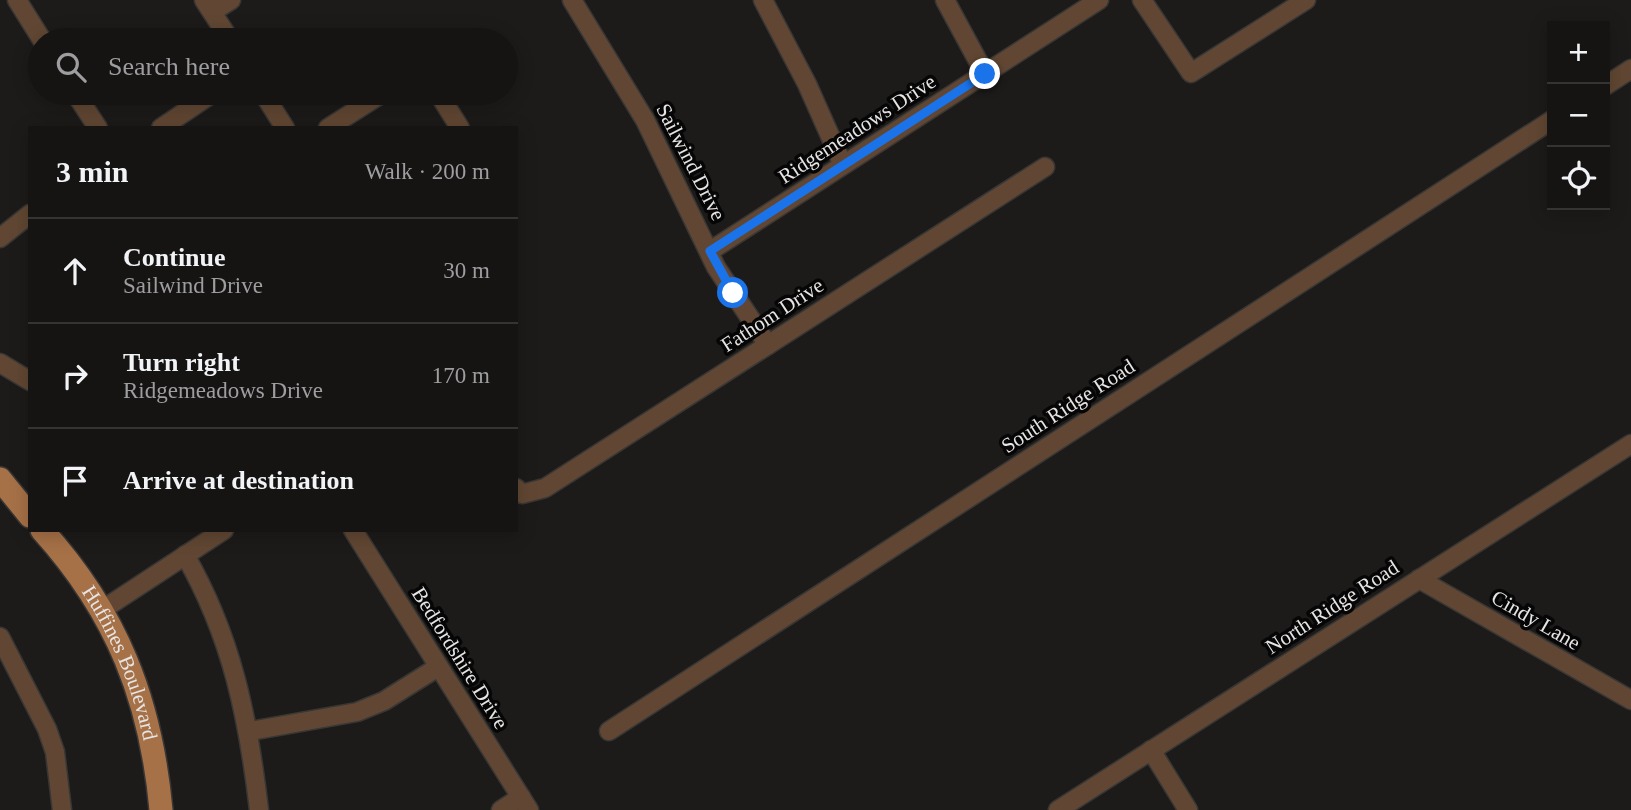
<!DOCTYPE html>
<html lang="en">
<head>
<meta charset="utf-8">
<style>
	:root { --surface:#161413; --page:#1f1d1c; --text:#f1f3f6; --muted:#9e9ea0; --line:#353333 }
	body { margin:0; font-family:Georgia,serif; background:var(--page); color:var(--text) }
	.controls { position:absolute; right:21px; top:21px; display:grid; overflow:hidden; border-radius:0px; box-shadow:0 4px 18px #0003 }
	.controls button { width:63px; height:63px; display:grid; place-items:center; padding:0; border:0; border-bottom:2px solid var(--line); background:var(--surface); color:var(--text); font:35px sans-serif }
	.stop { position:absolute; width:21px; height:21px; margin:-16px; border:5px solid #1a73e8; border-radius:50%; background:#fff }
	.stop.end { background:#1a73e8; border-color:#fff; box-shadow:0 2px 7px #0008 }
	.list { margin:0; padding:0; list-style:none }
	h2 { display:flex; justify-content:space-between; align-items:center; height:91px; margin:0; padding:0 28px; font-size:30px }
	h2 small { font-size:23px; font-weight:400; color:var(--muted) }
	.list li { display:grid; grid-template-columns:46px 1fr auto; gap:21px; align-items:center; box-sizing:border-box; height:105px; padding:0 28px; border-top:2px solid var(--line) }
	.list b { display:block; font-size:26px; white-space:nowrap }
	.list p { margin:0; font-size:23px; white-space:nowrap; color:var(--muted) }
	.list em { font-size:23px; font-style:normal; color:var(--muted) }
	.icon { flex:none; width:38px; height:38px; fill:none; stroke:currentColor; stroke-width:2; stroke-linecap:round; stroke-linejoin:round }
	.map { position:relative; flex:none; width:1631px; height:810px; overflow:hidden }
	.search { position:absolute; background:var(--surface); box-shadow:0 4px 18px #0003; left:28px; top:28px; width:490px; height:77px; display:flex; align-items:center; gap:18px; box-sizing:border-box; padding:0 24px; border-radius:38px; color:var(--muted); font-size:26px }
	.panel { position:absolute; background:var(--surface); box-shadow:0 4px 18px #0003; left:28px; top:126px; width:490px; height:406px; border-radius:0px }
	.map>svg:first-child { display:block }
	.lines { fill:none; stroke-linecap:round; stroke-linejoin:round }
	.minor-casing { stroke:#393735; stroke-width:21 }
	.major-casing { stroke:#393735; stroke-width:26 }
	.minor { stroke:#614733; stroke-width:18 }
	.major { stroke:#a67147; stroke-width:23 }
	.route { stroke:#1a73e8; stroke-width:9 }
	.labels { text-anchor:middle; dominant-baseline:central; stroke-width:7; stroke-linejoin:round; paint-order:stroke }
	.street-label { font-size:21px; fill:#e7e5e4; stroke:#070606 }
</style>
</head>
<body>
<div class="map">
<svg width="1631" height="810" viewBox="0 0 1631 810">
	<rect width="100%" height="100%" fill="#1d1b19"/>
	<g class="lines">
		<defs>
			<g id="minor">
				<path d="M17 0 42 40"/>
				<path d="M204 0 230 40"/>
				<path d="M572 0 645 120 716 267 768 345"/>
				<path d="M763 0 807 84 843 165"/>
				<path d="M945 0 985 74"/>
				<path d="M1142 0 1191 73 1306 0"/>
				<path d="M212 12 231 0"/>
				<path d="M1605 86 1631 69"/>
				<path d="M75 93 98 128"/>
				<path d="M263 93 285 128"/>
				<path d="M438 93 460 128"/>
				<path d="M161 128 213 93"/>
				<path d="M328 128 383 93"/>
				<path d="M0 238 30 214"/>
				<path d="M710 251 1099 0"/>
				<path d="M0 363 30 381"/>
				<path d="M516 488 522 494 545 488 1045 167"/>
				<path d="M353 530 529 810"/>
				<path d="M185 555C232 637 248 717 259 810"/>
				<path d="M1419 579 1631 700"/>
				<path d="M102 610 224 530"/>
				<path d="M0 637 47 729 55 752 62 810"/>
				<path d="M250 731 357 712 384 701 438 667"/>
				<path d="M609 731 1552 120"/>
				<path d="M1151 750 1188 810"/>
				<path d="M501 810 521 797"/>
				<path d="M1058 810 1631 444"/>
			</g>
			<g id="major">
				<path d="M0 479 30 516"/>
				<path id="s1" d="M42 530C117 613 151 700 161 810"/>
			</g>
		</defs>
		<use href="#minor" class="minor-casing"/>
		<use href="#major" class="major-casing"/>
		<use href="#minor" class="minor"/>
		<use href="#major" class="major"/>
	</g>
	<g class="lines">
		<path class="route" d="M733 293 710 251 985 74"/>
	</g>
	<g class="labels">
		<g class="street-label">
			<text transform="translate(857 129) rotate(-33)">Ridgemeadows Drive</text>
			<text transform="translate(691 162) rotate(63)">Sailwind Drive</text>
			<text transform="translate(772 315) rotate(-33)">Fathom Drive</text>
			<text transform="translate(1068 406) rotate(-33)">South Ridge Road</text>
			<text transform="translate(1332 607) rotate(-33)">North Ridge Road</text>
			<text transform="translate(1536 620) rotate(30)">Cindy Lane</text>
			<text transform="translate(460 658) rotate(58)">Bedfordshire Drive</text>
			<text stroke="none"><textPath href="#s1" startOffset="156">Huffines Boulevard</textPath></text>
		</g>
	</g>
</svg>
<div class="controls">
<button>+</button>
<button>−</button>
<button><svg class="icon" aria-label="locate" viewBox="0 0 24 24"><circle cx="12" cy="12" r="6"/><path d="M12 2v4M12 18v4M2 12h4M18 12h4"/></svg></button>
</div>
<div class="stop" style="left:733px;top:293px"></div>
<div class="stop end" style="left:985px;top:74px"></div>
<div class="search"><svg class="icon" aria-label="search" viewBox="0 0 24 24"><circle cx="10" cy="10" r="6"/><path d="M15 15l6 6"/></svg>Search here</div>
<section class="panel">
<h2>3 min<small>Walk · 200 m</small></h2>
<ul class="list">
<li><svg class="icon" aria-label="ahead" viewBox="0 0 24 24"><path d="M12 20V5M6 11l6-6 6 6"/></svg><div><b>Continue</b><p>Sailwind Drive</p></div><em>30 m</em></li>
<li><svg class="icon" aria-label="right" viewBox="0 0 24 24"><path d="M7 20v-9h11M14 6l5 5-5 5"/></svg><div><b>Turn right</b><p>Ridgemeadows Drive</p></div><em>170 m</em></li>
<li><svg class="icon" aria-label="arrive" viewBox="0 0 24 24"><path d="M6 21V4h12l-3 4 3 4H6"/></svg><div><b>Arrive at destination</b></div></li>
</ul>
</section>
</div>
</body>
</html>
